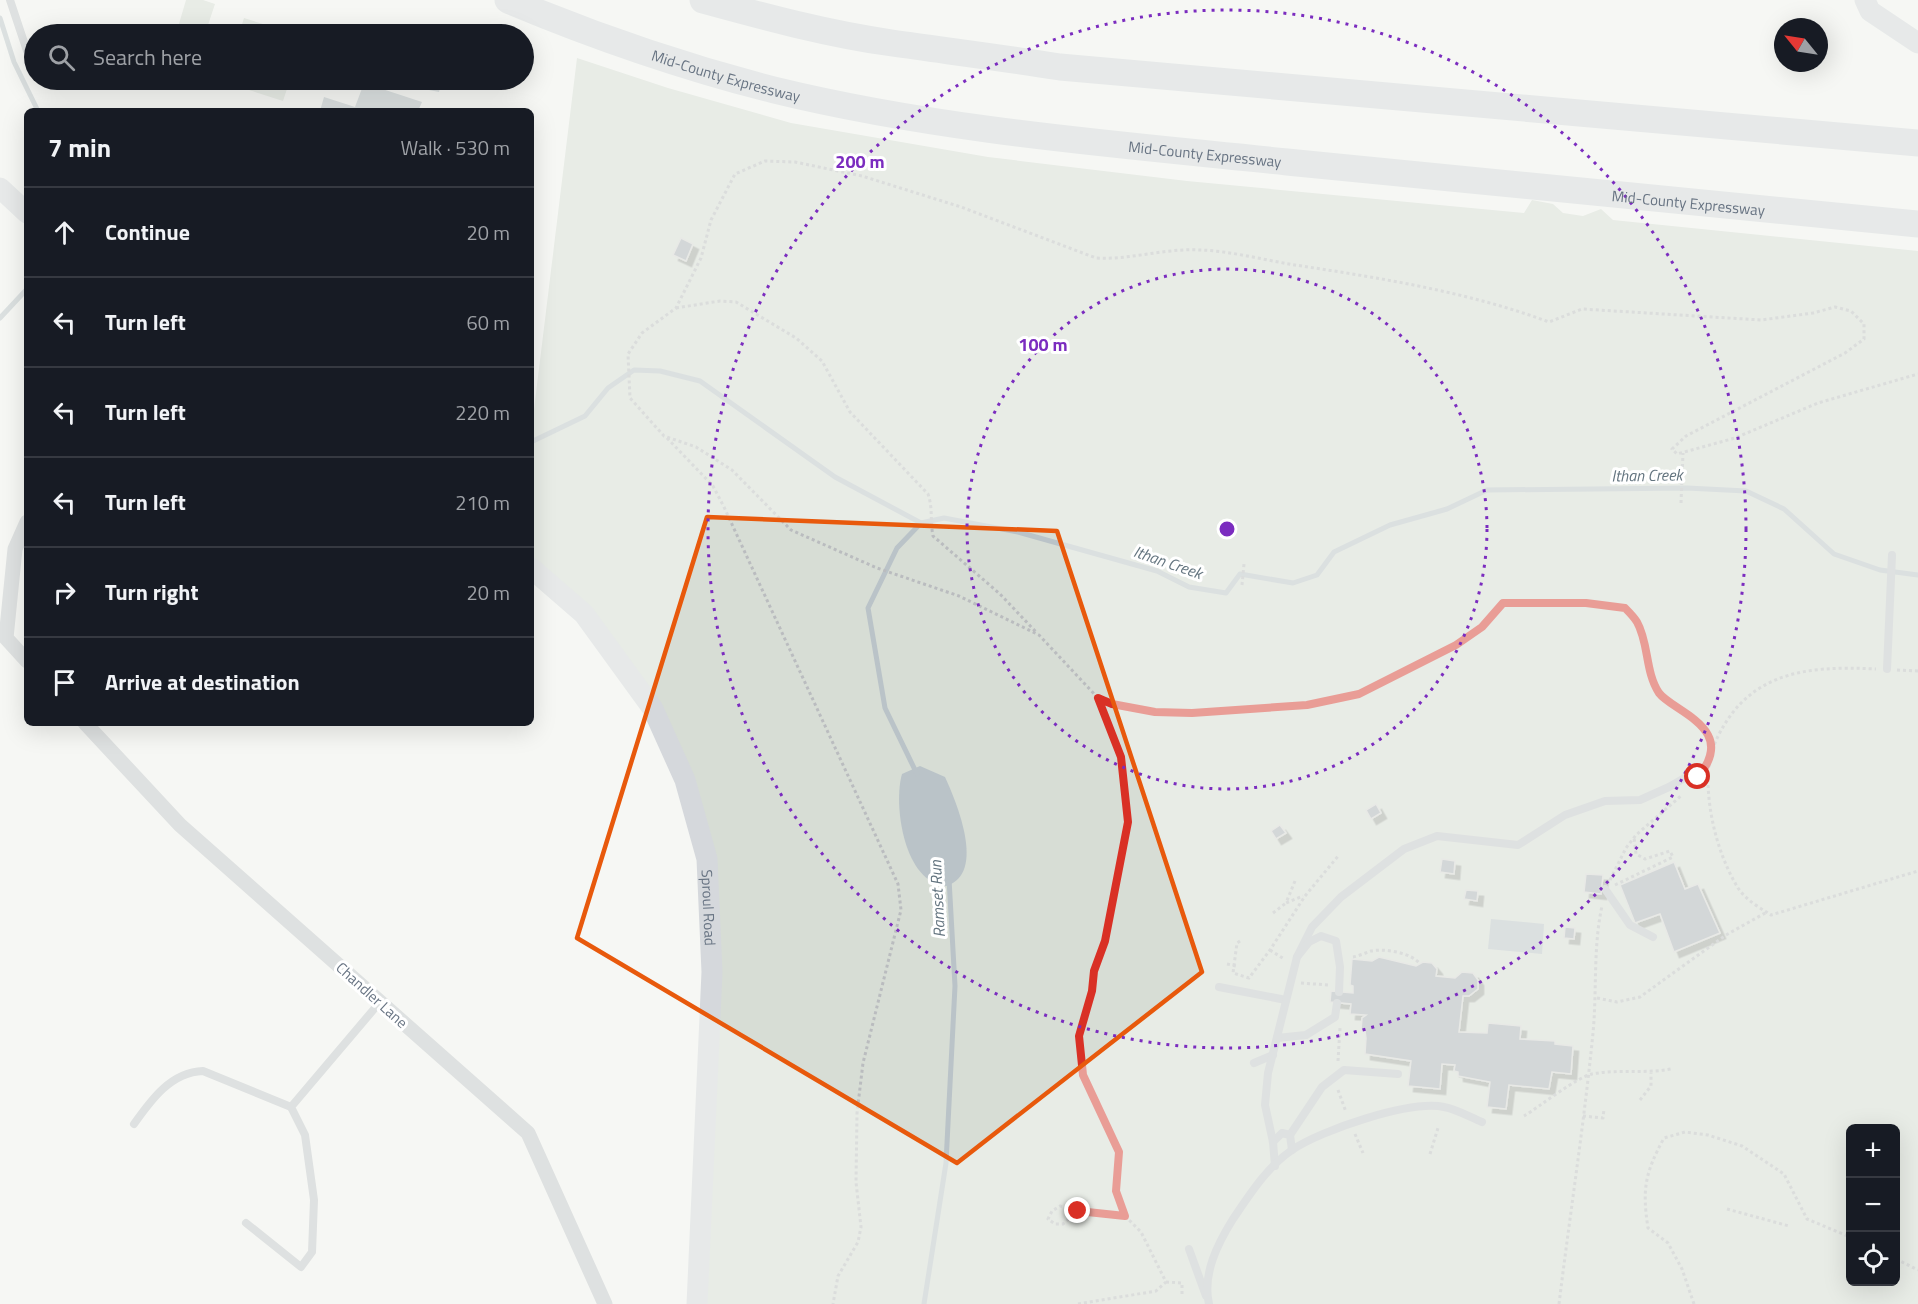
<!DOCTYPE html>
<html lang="en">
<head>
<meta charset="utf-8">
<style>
	:root { --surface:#171b24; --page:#242831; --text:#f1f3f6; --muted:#9ea1a6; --line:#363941 }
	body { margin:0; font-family:"Titillium Web",sans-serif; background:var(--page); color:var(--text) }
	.controls { position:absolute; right:18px; bottom:18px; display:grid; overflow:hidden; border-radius:9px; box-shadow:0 6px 24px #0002 }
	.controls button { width:54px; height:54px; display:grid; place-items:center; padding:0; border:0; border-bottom:2px solid var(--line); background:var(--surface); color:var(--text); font:30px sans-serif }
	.compass { position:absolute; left:1774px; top:18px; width:54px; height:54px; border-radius:50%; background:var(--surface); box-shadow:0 6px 24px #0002; rotate:300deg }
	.stop { position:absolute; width:18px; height:18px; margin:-14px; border:4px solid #d93025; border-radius:50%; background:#fff }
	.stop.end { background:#d93025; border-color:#fff; box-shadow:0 2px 6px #0008 }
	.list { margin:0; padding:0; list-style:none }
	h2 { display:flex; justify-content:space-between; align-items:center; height:78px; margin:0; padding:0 24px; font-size:26px }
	h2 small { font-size:20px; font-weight:400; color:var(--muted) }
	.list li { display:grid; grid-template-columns:39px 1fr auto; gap:18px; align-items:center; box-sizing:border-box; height:90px; padding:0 24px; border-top:2px solid var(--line) }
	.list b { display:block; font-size:22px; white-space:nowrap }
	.list em { font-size:20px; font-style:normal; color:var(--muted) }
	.icon { flex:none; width:33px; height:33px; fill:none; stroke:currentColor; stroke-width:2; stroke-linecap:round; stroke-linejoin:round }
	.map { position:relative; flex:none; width:1918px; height:1304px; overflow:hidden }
	.search { position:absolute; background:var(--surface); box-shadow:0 6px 24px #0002; left:24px; top:24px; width:510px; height:66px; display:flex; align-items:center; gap:15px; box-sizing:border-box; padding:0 21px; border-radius:33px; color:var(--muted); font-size:22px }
	.panel { position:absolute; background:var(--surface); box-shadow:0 6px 24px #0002; left:24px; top:108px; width:510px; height:618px; border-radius:9px }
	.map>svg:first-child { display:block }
	.green { fill:#d7ddd5; fill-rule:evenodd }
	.water { fill:#bac3c8 }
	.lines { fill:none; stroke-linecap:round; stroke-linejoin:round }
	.stream { stroke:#bac3c8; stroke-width:5 }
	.building { fill:#a9afb5; stroke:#d8d8d6; stroke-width:1.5; filter:url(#shadow) }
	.path { stroke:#babcbf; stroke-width:3; stroke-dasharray:3 3; stroke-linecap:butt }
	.lane { stroke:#c2c5c9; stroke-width:8 }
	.street { stroke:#c2c5c9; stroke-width:15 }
	.secondary { stroke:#d5d8dc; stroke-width:21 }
	.highway { stroke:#d5d8dc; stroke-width:27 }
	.route { stroke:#d93025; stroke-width:8 }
	.marked { fill:none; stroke:#e8590c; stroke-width:4.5; stroke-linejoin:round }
	.ring { fill:none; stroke:#7b2cbf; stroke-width:3; stroke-dasharray:3 6 }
	.labels { text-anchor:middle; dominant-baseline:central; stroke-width:6; stroke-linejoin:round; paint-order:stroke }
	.street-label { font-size:15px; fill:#687483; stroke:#fff }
	.water-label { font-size:16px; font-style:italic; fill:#63747f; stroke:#fff }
	.centre { fill:#7b2cbf; stroke:#fff; stroke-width:3 }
	.ring-label { font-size:18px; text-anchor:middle; font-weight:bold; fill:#7b2cbf; stroke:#fff; stroke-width:6; stroke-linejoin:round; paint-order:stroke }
</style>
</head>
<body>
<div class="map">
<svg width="1918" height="1304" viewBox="0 0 1918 1304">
	<defs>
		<filter id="shadow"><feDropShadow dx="5.5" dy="5.5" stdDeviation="0" flood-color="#0004"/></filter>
	</defs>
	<rect width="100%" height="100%" fill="#f6f7f4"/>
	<g class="green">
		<path d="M186 0H203L215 4 205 34H176Z"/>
		<path d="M244 18 295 34H239Z"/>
		<path d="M577 58 668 88 791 123 988 157 1187 181 1524 213 1532 200 1553 204 1563 213 1583 216 1601 209 1613 220 1918 251V1304H697L707 859 653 709 531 568V434ZM1850 1128H1896V1282H1850Z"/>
		<path d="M225 80H290L283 101 224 82Z"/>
	</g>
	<g class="water">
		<path d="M411 80H442L439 92 409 86Z"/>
		<path d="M364 83 422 102 418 111H320L324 97 355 107Z"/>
		<path d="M920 766 945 777C956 801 987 874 946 886 904 883 893 805 902 774Z"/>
		<path d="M1491 919 1544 924 1542 954 1488 949Z"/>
	</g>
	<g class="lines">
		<g class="stream">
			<path d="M0 18 14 62 38 111"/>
			<path d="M0 318 27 289"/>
			<path d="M531 442 585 416 608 388 634 370 660 371 700 381 835 477 921 523 944 518 1018 532 1157 571 1189 587 1226 593 1240 574 1293 583 1317 575 1334 552 1390 525 1447 509 1487 490 1687 488 1746 491 1784 509 1834 554 1880 570 1918 575"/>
			<path d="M917 774 885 708 868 608 897 548 921 523"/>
			<path d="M924 1304 946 1163 955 986 949 879"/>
		</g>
	</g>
	<g class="building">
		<path d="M681 238 693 244 686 261 673 255Z"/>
		<path d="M1376 804 1381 813 1371 819 1366 810Z"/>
		<path d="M1280 825 1286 833 1276 839 1271 831Z"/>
		<path d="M1442 859 1455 861 1454 874 1440 872Z"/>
		<path d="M1674 862 1685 889 1698 884 1720 933 1674 952 1660 914 1635 923 1620 885Z"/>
		<path d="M1586 874 1603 875 1601 894 1584 892Z"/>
		<path d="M1466 890 1478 891 1477 901 1464 899Z"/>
		<path d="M1565 927 1575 928 1574 939 1564 938Z"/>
		<path d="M1379 957 1416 966 1423 962 1432 963 1437 969 1436 976 1455 978 1462 972 1473 973 1478 980V989L1469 996H1463L1459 1032 1487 1033 1488 1023 1521 1026 1520 1039 1555 1041V1044L1573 1046 1571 1074 1552 1072 1549 1089 1509 1085 1506 1109 1487 1107 1490 1082 1458 1076V1072L1454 1071 1455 1065 1442 1064 1440 1089 1408 1086 1411 1061 1365 1054 1366 1038 1365 1031 1361 1030 1362 1018 1366 1015 1350 1014 1351 1004 1330 1002 1331 991 1353 993V986L1350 985 1352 959 1372 961Z"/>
	</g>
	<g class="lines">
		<g class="path">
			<path d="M676 308 720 301 736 302 796 338 822 361 850 412 928 494C933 508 930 521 933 536L1000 594 1036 632"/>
			<path d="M667 438 713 486 724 507 898 884 901 910 863 1063 857 1113 856 1182 861 1227 858 1242 838 1276 833 1304"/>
			<path d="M1681 503 1683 453"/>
			<path d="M1242 585 1244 564"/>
			<path d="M1897 670 1918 671"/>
			<path d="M1098 698 1112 703 1155 712 1192 713 1307 705 1359 694 1456 645 1482 627 1503 603H1586L1625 608 1637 622 1651 678 1660 695 1688 713 1708 735 1712 750"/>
			<path d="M1712 750C1742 673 1802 665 1876 669"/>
			<path d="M1708 779C1708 815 1719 857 1738 888 1746 900 1760 908 1771 915L1918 871"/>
			<path d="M1610 880 1626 848 1636 835 1682 795"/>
			<path d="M1295 881 1286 903 1303 896"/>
			<path d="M1615 885 1673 857 1670 851 1645 859 1636 854 1634 837"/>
			<path d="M1273 913 1286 903"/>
			<path d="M1240 941 1237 943 1233 973 1249 978 1270 950 1305 896 1339 855"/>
			<path d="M1270 950 1284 959"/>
			<path d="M1353 957C1359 956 1365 953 1371 951 1385 948 1412 953 1420 964"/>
			<path d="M1227 964 1236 966"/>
			<path d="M1301 983 1328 985"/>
			<path d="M1597 998 1617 1002 1640 997 1726 935 1767 912"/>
			<path d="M1338 1061 1340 1028"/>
			<path d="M1338 1090 1346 1112"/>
			<path d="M1640 1100 1651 1086V1073"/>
			<path d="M1524 1116C1539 1107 1577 1077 1592 1074 1618 1069 1644 1074 1671 1069"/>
			<path d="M1583 1116 1603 1118 1604 1109"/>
			<path d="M1355 1134 1363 1153"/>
			<path d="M1430 1154 1438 1128"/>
			<path d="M1727 1209 1789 1226"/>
			<path d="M1078 1211 1063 1224H1055L1048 1219 1052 1211 1060 1206 1078 1211 1125 1216 1116 1191 1119 1152 1083 1075 1079 1036 1092 991 1093 971 1105 941 1128 822 1121 757 1098 698 1039 635 959 596 877 568 791 530 732 470 696 447 664 436 630 398 628 354 642 333 676 308 701 258 711 220 735 174 765 161 795 162 862 176 961 207 1096 258C1131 260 1164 248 1200 250 1231 251 1264 260 1295 265 1381 278 1468 292 1549 322L1582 309 1761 320 1813 313 1835 307 1851 311 1864 324V339L1845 353 1686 436 1672 449 1677 454 1735 438 1818 403 1918 374"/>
			<path d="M1896 1259 1918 1270"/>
			<path d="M1166 1282 1182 1283V1295"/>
			<path d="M1078 1304 1156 1291 1166 1282 1141 1232 1125 1216"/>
			<path d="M1559 1304C1570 1214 1584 1124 1593 1033 1597 991 1593 947 1602 906"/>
			<path d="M1694 1304 1682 1269 1668 1243 1648 1228C1642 1189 1645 1173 1664 1138L1685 1132 1708 1135 1742 1146 1784 1174 1807 1219 1850 1237"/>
		</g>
		<g class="lane">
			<path d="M10 0 27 51 34 52"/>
			<path d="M1887 669 1892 555"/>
			<path d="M1605 889 1630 925 1653 937"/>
			<path d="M1297 957 1312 927 1341 897 1404 849 1437 836 1518 845 1565 815 1605 801 1640 800 1669 787 1707 765"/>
			<path d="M1219 987 1286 1000"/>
			<path d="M1277 1038 1306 1035 1335 1017 1337 1003"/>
			<path d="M1254 1063 1273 1055"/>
			<path d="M134 1124C151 1100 171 1072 203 1071L291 1107"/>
			<path d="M1290 1135 1322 1087 1344 1070 1398 1074"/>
			<path d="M1273 1142 1282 1133 1290 1135 1292 1150"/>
			<path d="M1275 1166 1273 1142 1265 1105 1268 1073 1297 957 1309 942 1321 936 1336 941 1340 967 1339 992"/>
			<path d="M246 1223 301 1267 312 1252 314 1200 305 1135 291 1107 380 1002"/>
			<path d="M1189 1249 1206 1296"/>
			<path d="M1209 1304C1202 1274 1218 1243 1233 1219 1250 1194 1267 1167 1292 1150 1321 1130 1410 1100 1444 1107 1456 1109 1470 1117 1482 1122"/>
		</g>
		<g class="street">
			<path d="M27 522 15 549 6 638 27 661"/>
			<path d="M85 723 180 825 528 1133 605 1304"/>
		</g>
		<g class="secondary">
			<path d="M1865 0 1870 11 1918 43"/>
			<path d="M0 188 27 213"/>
			<path id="s1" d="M531 568 584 614 653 709 685 780 707 859 712 972 697 1304"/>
		</g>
		<g class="highway">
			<path id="s2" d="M508 0C591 35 688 68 774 90 942 131 1116 144 1287 162 1498 184 1708 205 1918 224"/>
			<path d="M703 0C765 17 828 34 892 43 948 51 1004 58 1060 67L1918 143"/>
		</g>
	</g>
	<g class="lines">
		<path class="route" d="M1078 1211 1125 1216 1116 1191 1119 1152 1083 1075 1079 1036 1092 991 1094 971 1105 941 1128 822 1121 757 1098 698 1112 704 1155 712 1192 713 1307 705 1359 694 1456 645 1482 627 1503 603H1586L1625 608C1629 612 1634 617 1637 622 1649 643 1645 672 1659 693 1668 705 1698 716 1708 735 1716 750 1707 766 1698 777"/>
	</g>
	<path d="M0 0H1918V1304H0ZM707 517 1057 531 1202 972 957 1163 577 938Z" fill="#f6f7f4" fill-opacity=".55" fill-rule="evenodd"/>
	<path class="marked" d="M707 517 1057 531 1202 972 957 1163 577 938Z"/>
	<g class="ring">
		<circle cx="1227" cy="529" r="260"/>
		<circle cx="1227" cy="529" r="519"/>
	</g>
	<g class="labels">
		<g class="street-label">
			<text stroke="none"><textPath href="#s2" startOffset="231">Mid-County Expressway</textPath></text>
			<text stroke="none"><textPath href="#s2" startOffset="717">Mid-County Expressway</textPath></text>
			<text stroke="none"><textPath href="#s2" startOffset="1203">Mid-County Expressway</textPath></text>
			<text stroke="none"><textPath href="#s1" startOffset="396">Sproul Road</textPath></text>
			<text transform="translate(372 995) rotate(42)">Chandler Lane</text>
		</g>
		<g class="water-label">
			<text transform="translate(1647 475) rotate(-1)">Ithan Creek</text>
			<text transform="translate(1168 562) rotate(19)">Ithan Creek</text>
			<text transform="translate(937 899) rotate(-93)">Ramset Run</text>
		</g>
	</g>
	<circle cx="1227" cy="529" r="9" class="centre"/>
	<g class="ring-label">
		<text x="860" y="168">200 m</text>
		<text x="1043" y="351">100 m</text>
	</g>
</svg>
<div class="controls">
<button>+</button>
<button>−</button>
<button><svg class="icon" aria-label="locate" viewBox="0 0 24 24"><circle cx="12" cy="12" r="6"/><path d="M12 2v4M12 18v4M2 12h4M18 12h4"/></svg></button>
</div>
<svg class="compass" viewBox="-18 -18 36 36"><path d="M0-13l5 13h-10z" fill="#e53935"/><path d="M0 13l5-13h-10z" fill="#9ea1a6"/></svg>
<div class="stop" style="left:1698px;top:777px"></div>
<div class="stop end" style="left:1078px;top:1211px"></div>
<div class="search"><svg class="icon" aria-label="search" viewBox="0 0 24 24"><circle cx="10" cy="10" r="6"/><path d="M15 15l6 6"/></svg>Search here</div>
<section class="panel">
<h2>7 min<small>Walk · 530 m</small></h2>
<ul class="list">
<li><svg class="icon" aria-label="ahead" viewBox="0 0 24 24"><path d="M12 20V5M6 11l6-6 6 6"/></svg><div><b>Continue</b></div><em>20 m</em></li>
<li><svg class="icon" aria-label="left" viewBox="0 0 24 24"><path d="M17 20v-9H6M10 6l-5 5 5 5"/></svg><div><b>Turn left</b></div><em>60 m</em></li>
<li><svg class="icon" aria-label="left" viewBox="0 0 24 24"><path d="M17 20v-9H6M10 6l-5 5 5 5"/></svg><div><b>Turn left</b></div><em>220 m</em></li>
<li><svg class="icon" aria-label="left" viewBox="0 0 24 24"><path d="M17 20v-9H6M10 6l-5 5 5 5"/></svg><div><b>Turn left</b></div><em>210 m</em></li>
<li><svg class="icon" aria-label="right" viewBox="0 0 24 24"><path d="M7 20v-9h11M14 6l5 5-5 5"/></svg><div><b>Turn right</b></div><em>20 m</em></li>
<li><svg class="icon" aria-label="arrive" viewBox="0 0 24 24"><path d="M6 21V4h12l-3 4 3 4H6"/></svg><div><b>Arrive at destination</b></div></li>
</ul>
</section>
</div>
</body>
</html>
